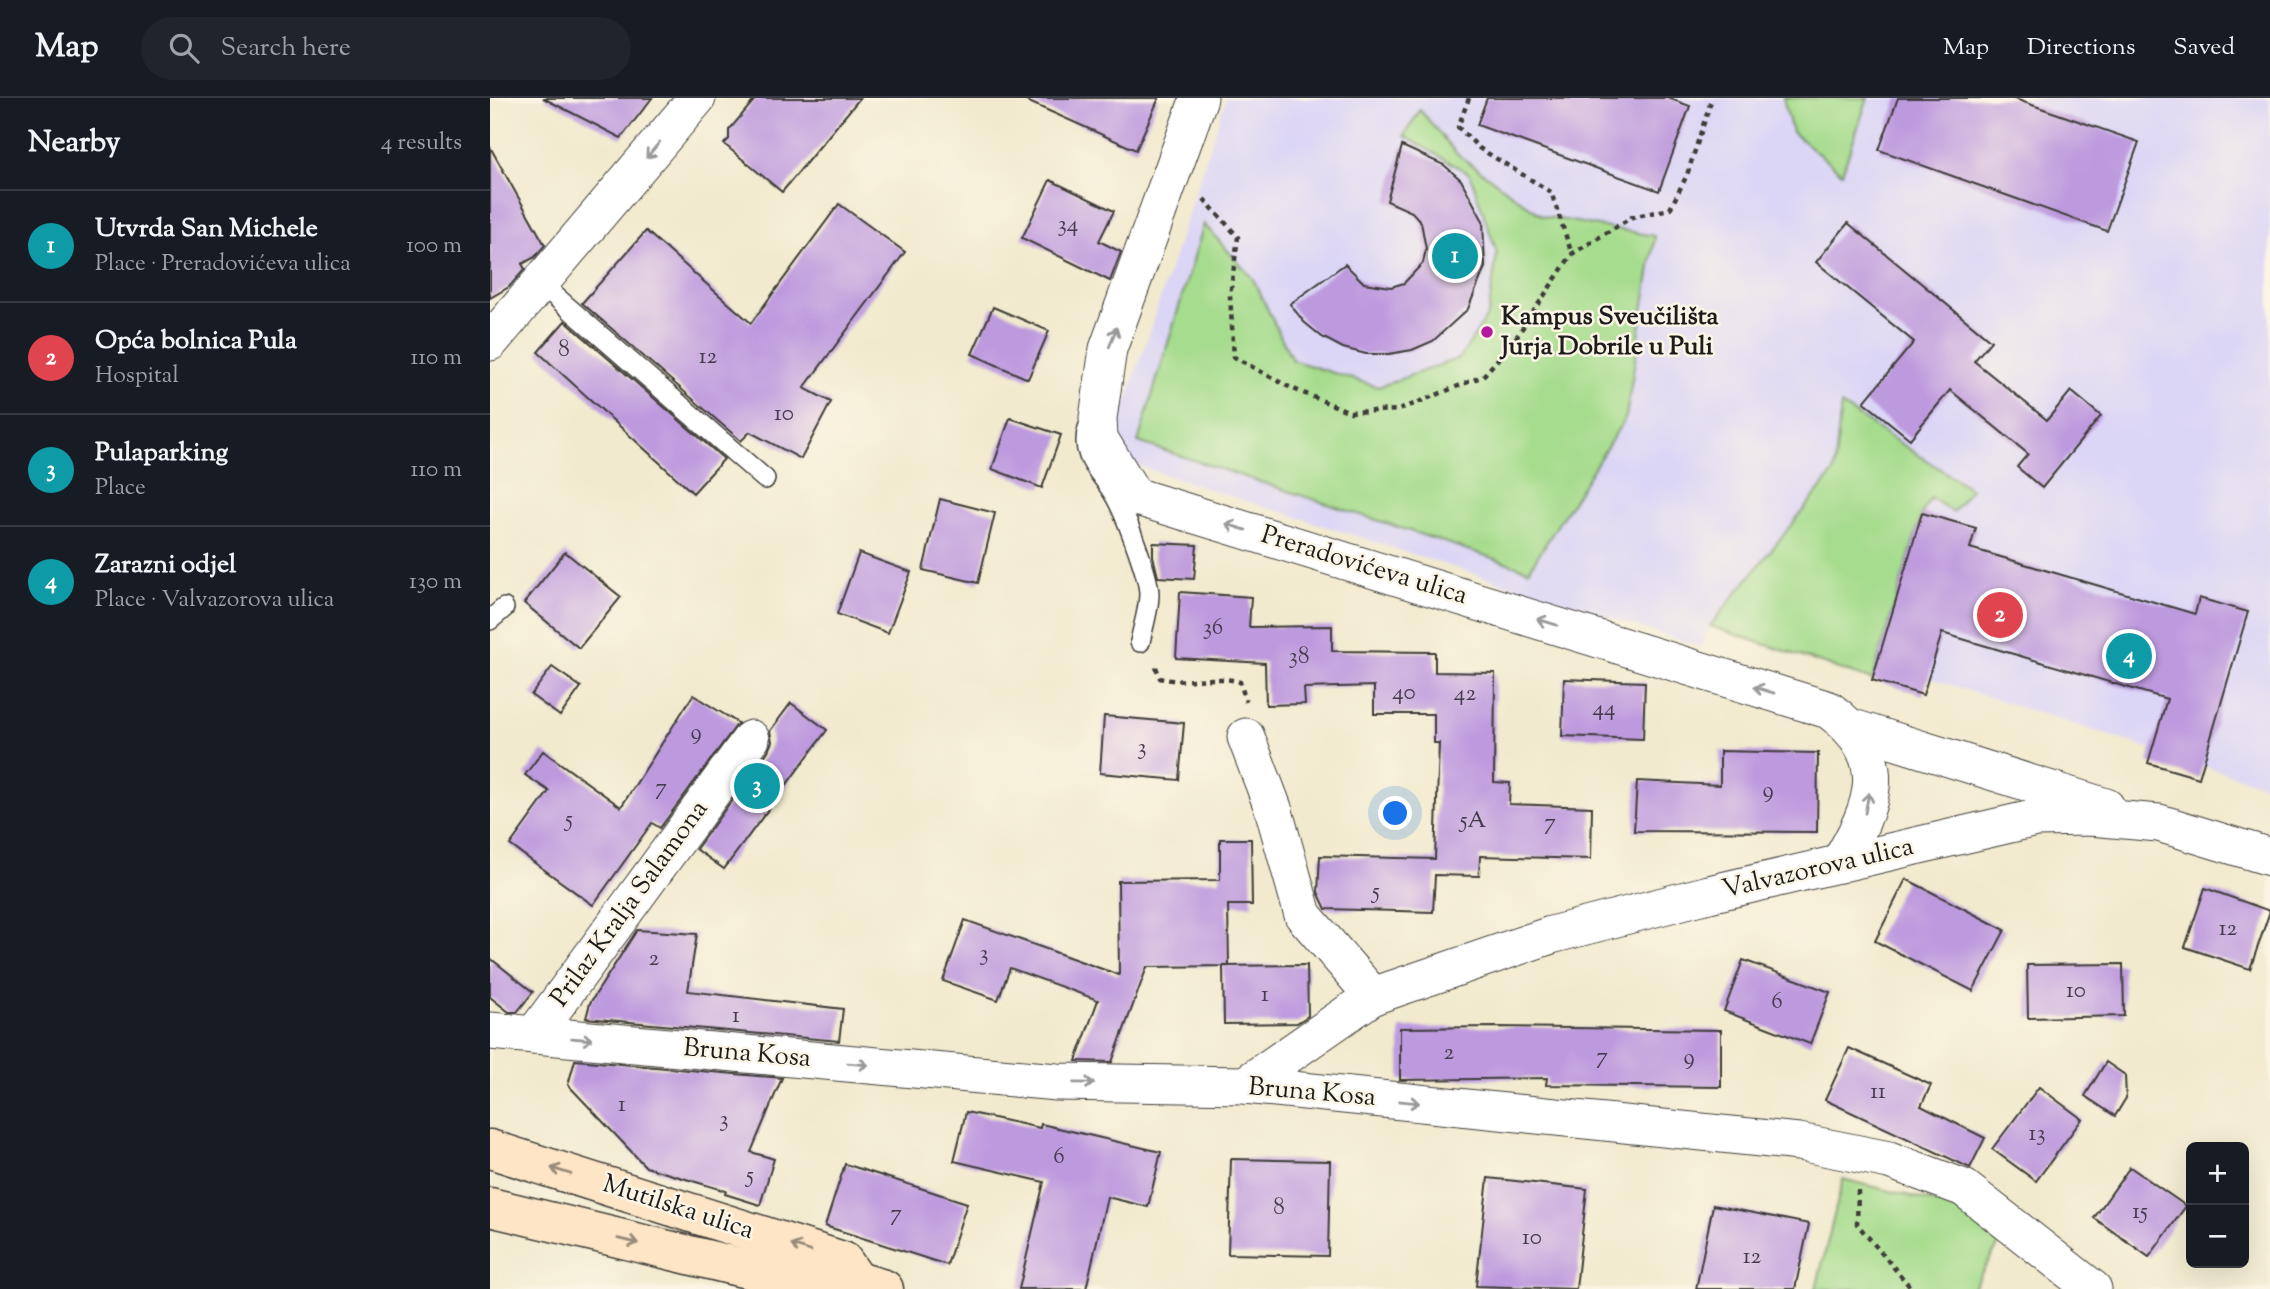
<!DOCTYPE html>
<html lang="en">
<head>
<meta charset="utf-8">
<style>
	:root { --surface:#171b24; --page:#20242c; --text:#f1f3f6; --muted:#9ea1a6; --line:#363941; --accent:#d690ce }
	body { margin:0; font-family:"Sorts Mill Goudy",serif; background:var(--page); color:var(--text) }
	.controls { position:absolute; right:21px; bottom:21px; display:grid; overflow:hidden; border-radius:10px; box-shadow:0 7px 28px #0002 }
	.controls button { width:63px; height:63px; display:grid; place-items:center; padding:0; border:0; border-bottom:2px solid var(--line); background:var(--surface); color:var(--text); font:35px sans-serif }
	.you { position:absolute; left:906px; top:716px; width:24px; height:24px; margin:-18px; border:5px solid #fff; border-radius:50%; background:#1a73e8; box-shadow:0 0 0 10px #1a73e833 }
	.badge { display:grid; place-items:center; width:46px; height:46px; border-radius:50%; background:var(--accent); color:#fff; font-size:23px; font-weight:700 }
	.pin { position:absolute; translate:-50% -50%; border:4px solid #fff; box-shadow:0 2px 7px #0006 }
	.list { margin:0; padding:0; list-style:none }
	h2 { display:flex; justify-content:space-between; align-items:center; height:91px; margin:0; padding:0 28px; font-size:30px }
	h2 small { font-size:23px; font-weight:400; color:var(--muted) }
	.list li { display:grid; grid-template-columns:46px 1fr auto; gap:21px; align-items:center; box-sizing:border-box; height:112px; padding:0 28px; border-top:2px solid var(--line) }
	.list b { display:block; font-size:26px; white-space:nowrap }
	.list p { margin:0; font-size:23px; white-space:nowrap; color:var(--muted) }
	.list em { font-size:23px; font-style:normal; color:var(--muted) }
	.icon { flex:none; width:38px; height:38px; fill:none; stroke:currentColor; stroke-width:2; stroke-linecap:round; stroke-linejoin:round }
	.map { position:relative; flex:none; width:1780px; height:1191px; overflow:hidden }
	header { display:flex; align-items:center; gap:42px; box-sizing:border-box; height:98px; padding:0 35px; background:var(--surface); border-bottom:2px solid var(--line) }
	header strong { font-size:33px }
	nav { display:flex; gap:38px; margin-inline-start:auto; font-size:24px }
	.search { width:490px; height:63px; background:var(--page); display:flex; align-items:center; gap:18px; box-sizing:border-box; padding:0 24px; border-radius:38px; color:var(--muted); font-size:26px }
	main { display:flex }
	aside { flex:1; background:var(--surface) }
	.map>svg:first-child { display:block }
	.built { fill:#dcd6f6 }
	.green { fill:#a6dc8d; stroke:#617c54; stroke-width:2 }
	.building { fill:#bd99de }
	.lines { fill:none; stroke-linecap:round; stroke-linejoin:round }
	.service-casing { stroke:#3c3b37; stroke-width:22 }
	.minor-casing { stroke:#3c3b37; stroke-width:39 }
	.secondary-casing { stroke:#3c3b37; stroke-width:41 }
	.path { stroke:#3c3b37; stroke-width:4.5; stroke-dasharray:5 5; stroke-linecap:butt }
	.service { stroke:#fff; stroke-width:19 }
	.minor { stroke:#fff; stroke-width:37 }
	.secondary { stroke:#fde5c5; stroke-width:38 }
	.oneway { stroke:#999 }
	.oneway2 { stroke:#988b79 }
	.poi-dot { fill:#b5179e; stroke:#fcf5e5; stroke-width:2.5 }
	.labels { text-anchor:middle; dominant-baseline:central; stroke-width:5; stroke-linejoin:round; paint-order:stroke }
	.number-label { font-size:23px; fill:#443b4c }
	.poi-label { font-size:26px; font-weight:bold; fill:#1c1c1c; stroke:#fcf5e5; text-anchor:start }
	.street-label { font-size:26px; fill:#1c1c1c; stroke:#fcf5e5 }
</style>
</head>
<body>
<header>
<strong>Map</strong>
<div class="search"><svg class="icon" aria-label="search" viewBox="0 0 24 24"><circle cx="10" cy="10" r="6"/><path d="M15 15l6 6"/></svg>Search here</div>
<nav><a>Map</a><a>Directions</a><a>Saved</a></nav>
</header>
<main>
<aside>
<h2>Nearby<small>4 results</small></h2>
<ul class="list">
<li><span class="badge" style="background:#0f9aa8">1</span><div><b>Utvrda San Michele</b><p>Place · Preradovićeva ulica</p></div><em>100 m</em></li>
<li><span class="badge" style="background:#e0444e">2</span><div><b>Opća bolnica Pula</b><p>Hospital</p></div><em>110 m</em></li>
<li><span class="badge" style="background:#0f9aa8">3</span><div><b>Pulaparking</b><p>Place</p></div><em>110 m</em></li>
<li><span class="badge" style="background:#0f9aa8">4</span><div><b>Zarazni odjel</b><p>Place · Valvazorova ulica</p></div><em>130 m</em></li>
</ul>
</aside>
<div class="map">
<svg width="1780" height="1191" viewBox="0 0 1780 1191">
	<rect width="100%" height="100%" fill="#fcf5e5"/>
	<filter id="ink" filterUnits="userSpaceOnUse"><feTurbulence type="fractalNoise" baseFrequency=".0143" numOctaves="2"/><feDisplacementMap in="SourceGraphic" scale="14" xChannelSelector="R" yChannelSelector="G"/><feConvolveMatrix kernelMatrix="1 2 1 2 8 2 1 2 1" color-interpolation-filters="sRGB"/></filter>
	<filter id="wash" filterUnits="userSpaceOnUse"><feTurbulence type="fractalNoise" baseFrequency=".00686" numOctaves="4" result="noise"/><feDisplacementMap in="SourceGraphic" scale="28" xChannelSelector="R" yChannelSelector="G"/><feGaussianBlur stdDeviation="1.57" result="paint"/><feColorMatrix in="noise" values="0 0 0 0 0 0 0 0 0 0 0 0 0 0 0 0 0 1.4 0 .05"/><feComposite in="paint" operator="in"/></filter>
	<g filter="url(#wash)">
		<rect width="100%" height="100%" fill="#f1eace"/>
		<path class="built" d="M736 0H1780V689L1232 514 1220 528 1211 549 642 366 627 338 631 320Z"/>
		<g class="green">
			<path d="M1293 0H1378L1352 75 1302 34Z"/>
			<path d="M930 12 966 55 1052 118 1165 138 1136 319 1039 472 648 344 714 126 763 181 802 262 888 289 970 260 998 217 1007 155 980 76 914 38Z"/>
			<path d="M1351 307 1481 391 1463 414 1441 400 1432 415 1382 582 1220 528 1344 374Z"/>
			<path d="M1353 1081 1463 1109 1509 1146 1482 1191H1326Z"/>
		</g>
		<g id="blocks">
			<g class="building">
				<path d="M53 0H162L131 40Z"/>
				<path d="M266 0H370L292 94 234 46 239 41V32Z"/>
				<path d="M530 0H669L646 52Z"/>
				<path d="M997 0H1178L1200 8 1169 93 987 27Z"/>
				<path d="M1408 0H1522L1649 44 1617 133 1389 52Z"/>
				<path d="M912 48 954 67 971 82 993 123 995 169 978 211 943 243 922 252 899 256H876L853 250 832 239 814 224 800 206 855 166 874 185 901 189 914 185 933 165 936 151 931 124 922 114 897 103Z"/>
				<path d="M0 49 55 147 45 159 32 166 35 171 19 189 0 200Z"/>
				<path d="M560 82 624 113 609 143 631 154 620 183 532 140Z"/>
				<path d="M349 106 415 154 314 290 341 304 311 361 260 334 251 343 92 205 156 133 261 225Z"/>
				<path d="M1358 125 1501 243 1484 263 1557 322 1581 293 1611 318 1552 390 1527 369 1538 356 1460 292 1420 341 1374 304 1424 244 1326 164Z"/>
				<path d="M503 209 559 233 538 281 482 256Z"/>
				<path d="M75 223 234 361 203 395 48 254Z"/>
				<path d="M520 320 571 337 552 390 502 371Z"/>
				<path d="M450 401 505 415 488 485 433 472Z"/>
				<path d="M1432 415 1486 430 1480 450 1705 516 1709 500 1758 514 1709 680 1658 665 1677 601 1452 535 1433 597 1382 582Z"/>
				<path d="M663 445 707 447 704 481 668 479 663 458Z"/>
				<path d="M75 454 131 499 89 550 34 505Z"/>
				<path d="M369 455 421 474 398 535 347 516Z"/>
				<path d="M690 494 761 499 759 529 842 528V553L945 554V574L1005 575 1004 684 1020 685 1019 706 1102 709 1101 761 990 758 989 778 945 777 943 814 836 811 828 794 830 758 945 761 949 645H944V616H884V588L814 590 815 606 776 607 775 565 686 560Z"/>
				<path d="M62 569 91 589 70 618 41 597Z"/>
				<path d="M1074 581 1155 584 1153 641 1072 638Z"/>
				<path d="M203 597 248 625 170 730 162 725 103 807 20 747 59 693 35 677 53 653 131 709Z"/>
				<path d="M301 605 337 632 234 771 206 751 278 653 282 644 280 633Z"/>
				<path d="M614 618 694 625 689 682 610 675Z"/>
				<path d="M1230 653 1328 655 1327 734 1144 733 1147 683 1230 687Z"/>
				<path d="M730 741H761L762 807H738L739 868 657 869 622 964 586 963 608 902 520 870 508 902 453 883 475 822 629 877 628 783 730 782Z"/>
				<path d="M1416 781 1515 832 1483 893 1385 843Z"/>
				<path d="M1715 790 1780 813 1760 871 1695 849Z"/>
				<path d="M147 832 207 836 198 893 353 911 349 943 96 920 100 905Z"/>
				<path d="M0 860 43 894 27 914H19L0 899Z"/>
				<path d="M1253 862 1340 894 1320 946 1234 913Z"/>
				<path d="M1633 866 1634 918 1538 920 1537 867Z"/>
				<path d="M817 867 818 918 807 925 734 926 733 868Z"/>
				<path d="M1007 929 1231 932V989L1056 987 1057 980 910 982V930Z"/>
				<path d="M1359 950 1441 987 1431 1008 1495 1040 1480 1070 1335 1002Z"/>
				<path d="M85 962 292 980 261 1054 284 1061 270 1107 235 1096 236 1093 156 1069 78 987Z"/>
				<path d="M1616 964 1635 977 1636 1000 1625 1018 1595 998Z"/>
				<path d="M1549 989 1592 1021 1546 1083 1502 1051Z"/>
				<path d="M476 1014 550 1030 551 1026 671 1054 658 1109 617 1099 596 1191H529L554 1084 464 1063Z"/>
				<path d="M741 1061 840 1063 838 1158 738 1156Z"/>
				<path d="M355 1066 477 1105 457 1167 335 1128Z"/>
				<path d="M1640 1069 1696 1108 1659 1159 1604 1120Z"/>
				<path d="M998 1080 1097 1091 1086 1191 986 1188Z"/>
				<path d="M1223 1107 1319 1126 1305 1191H1206Z"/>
			</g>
		</g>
	</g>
	<g filter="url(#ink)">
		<use href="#blocks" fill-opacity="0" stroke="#3c3b37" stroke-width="2"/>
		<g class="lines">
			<defs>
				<g id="service">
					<path d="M50 185 275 381"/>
					<path d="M598 330C589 360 612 374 625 398 635 415 659 478 659 496 659 511 653 529 650 544"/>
					<path d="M0 522 14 510"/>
				</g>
				<g id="minor">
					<path d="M709 0 618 251 608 320 609 340 644 398 1339 612C1404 660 1384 707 1349 766"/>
					<path d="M0 244 207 0"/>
					<path d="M1363 630 1616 709"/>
					<path d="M756 639 783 710 813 817 883 898"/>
					<path d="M0 933 567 984 755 987 1309 1044 1399 1062 1474 1090 1603 1191"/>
					<path d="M44 937 261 641"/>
					<path d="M755 987 883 898 1061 837 1219 796 1546 720 1600 719 1669 725 1780 759"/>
				</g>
				<g id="secondary">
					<path d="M0 1051 353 1163 367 1183"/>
					<path d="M0 1109 315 1185 353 1187 367 1183 394 1191"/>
				</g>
			</defs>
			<use href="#service" class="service-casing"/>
			<use href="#minor" class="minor-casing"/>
			<use href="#secondary" class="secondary-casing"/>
			<g class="path">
				<path d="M979 0 968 29 989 50 1061 94 1082 156"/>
				<path d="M714 101 748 139 740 198 744 259 801 290 860 314 909 312 993 278 1023 244 1082 156 1142 119 1180 111 1197 77 1222 0"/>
				<path d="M666 569 670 580C696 587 724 576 750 584L756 604"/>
				<path d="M1368 1092 1367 1126 1422 1191"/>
			</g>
			<use href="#service" class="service"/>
			<use href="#minor" class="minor"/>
			<use href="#secondary" class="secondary"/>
		</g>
		<defs><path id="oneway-shaft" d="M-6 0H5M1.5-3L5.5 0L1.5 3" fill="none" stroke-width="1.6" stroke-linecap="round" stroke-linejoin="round" transform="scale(1.75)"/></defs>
		<g class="oneway">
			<use href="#oneway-shaft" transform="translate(163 52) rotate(130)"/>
			<use href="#oneway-shaft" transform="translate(623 239) rotate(-70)"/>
			<use href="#oneway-shaft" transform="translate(746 429) rotate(-163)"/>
			<use href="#oneway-shaft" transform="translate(1057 524) rotate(-163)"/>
			<use href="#oneway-shaft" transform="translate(1274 592) rotate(-163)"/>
			<use href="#oneway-shaft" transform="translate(1377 705) rotate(-79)"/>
			<use href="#oneway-shaft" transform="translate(92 941) rotate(5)"/>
			<use href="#oneway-shaft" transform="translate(368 966) rotate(5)"/>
			<use href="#oneway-shaft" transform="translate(594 985) rotate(1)"/>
			<use href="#oneway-shaft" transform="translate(919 1004) rotate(6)"/>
		</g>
		<g class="oneway2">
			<use href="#oneway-shaft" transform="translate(71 1073) rotate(-162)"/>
			<use href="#oneway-shaft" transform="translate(138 1143) rotate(13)"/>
			<use href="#oneway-shaft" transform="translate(311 1150) rotate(-162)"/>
		</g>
	</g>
	<circle class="poi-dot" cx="997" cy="234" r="7"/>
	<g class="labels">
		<g class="number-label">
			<text x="578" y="127">34</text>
			<text x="74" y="252">8</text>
			<text x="218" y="259">12</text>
			<text x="294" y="316">10</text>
			<text x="723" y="530">36</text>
			<text x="809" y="559">38</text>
			<text x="914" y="595">40</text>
			<text x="975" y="596">42</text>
			<text x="1114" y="611">44</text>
			<text x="206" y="635">9</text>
			<text x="652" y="650">3</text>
			<text x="171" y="690">7</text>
			<text x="1278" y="693">9</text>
			<text x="79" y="722">5</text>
			<text x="983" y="723">5A</text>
			<text x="1060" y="725">7</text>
			<text x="886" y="794">5</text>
			<text x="1738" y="831">12</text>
			<text x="494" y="856">3</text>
			<text x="164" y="861">2</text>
			<text x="1586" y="893">10</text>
			<text x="775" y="897">1</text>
			<text x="1287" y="904">6</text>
			<text x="246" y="918">1</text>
			<text x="959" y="955">2</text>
			<text x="1112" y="959">7</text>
			<text x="1199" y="960">9</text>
			<text x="1388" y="994">11</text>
			<text x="132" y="1007">1</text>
			<text x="234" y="1022">3</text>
			<text x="1547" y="1036">13</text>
			<text x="569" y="1059">6</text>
			<text x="260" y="1078">5</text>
			<text x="789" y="1110">8</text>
			<text x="1650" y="1114">15</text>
			<text x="406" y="1116">7</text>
			<text x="1042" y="1140">10</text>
			<text x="1262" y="1159">12</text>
		</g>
		<g class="poi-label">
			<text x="1011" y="219">Kampus Sveučilišta<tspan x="1011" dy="30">Jurja Dobrile u Puli</tspan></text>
		</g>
		<g class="street-label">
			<text transform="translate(874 468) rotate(17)">Preradovićeva ulica</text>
			<text transform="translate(1328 771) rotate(-13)">Valvazorova ulica</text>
			<text transform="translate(140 806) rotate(-54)">Prilaz Kralja Salamona</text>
			<text transform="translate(257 956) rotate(5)">Bruna Kosa</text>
			<text transform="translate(822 995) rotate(5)">Bruna Kosa</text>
			<text transform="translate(188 1110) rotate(18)">Mutilska ulica</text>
		</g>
	</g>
</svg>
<div class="controls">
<button>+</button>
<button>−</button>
</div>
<div class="you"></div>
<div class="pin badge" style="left:965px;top:158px;background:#0f9aa8">1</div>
<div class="pin badge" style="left:1510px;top:517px;background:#e0444e">2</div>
<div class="pin badge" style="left:267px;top:688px;background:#0f9aa8">3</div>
<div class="pin badge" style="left:1639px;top:558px;background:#0f9aa8">4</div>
</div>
</main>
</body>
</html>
